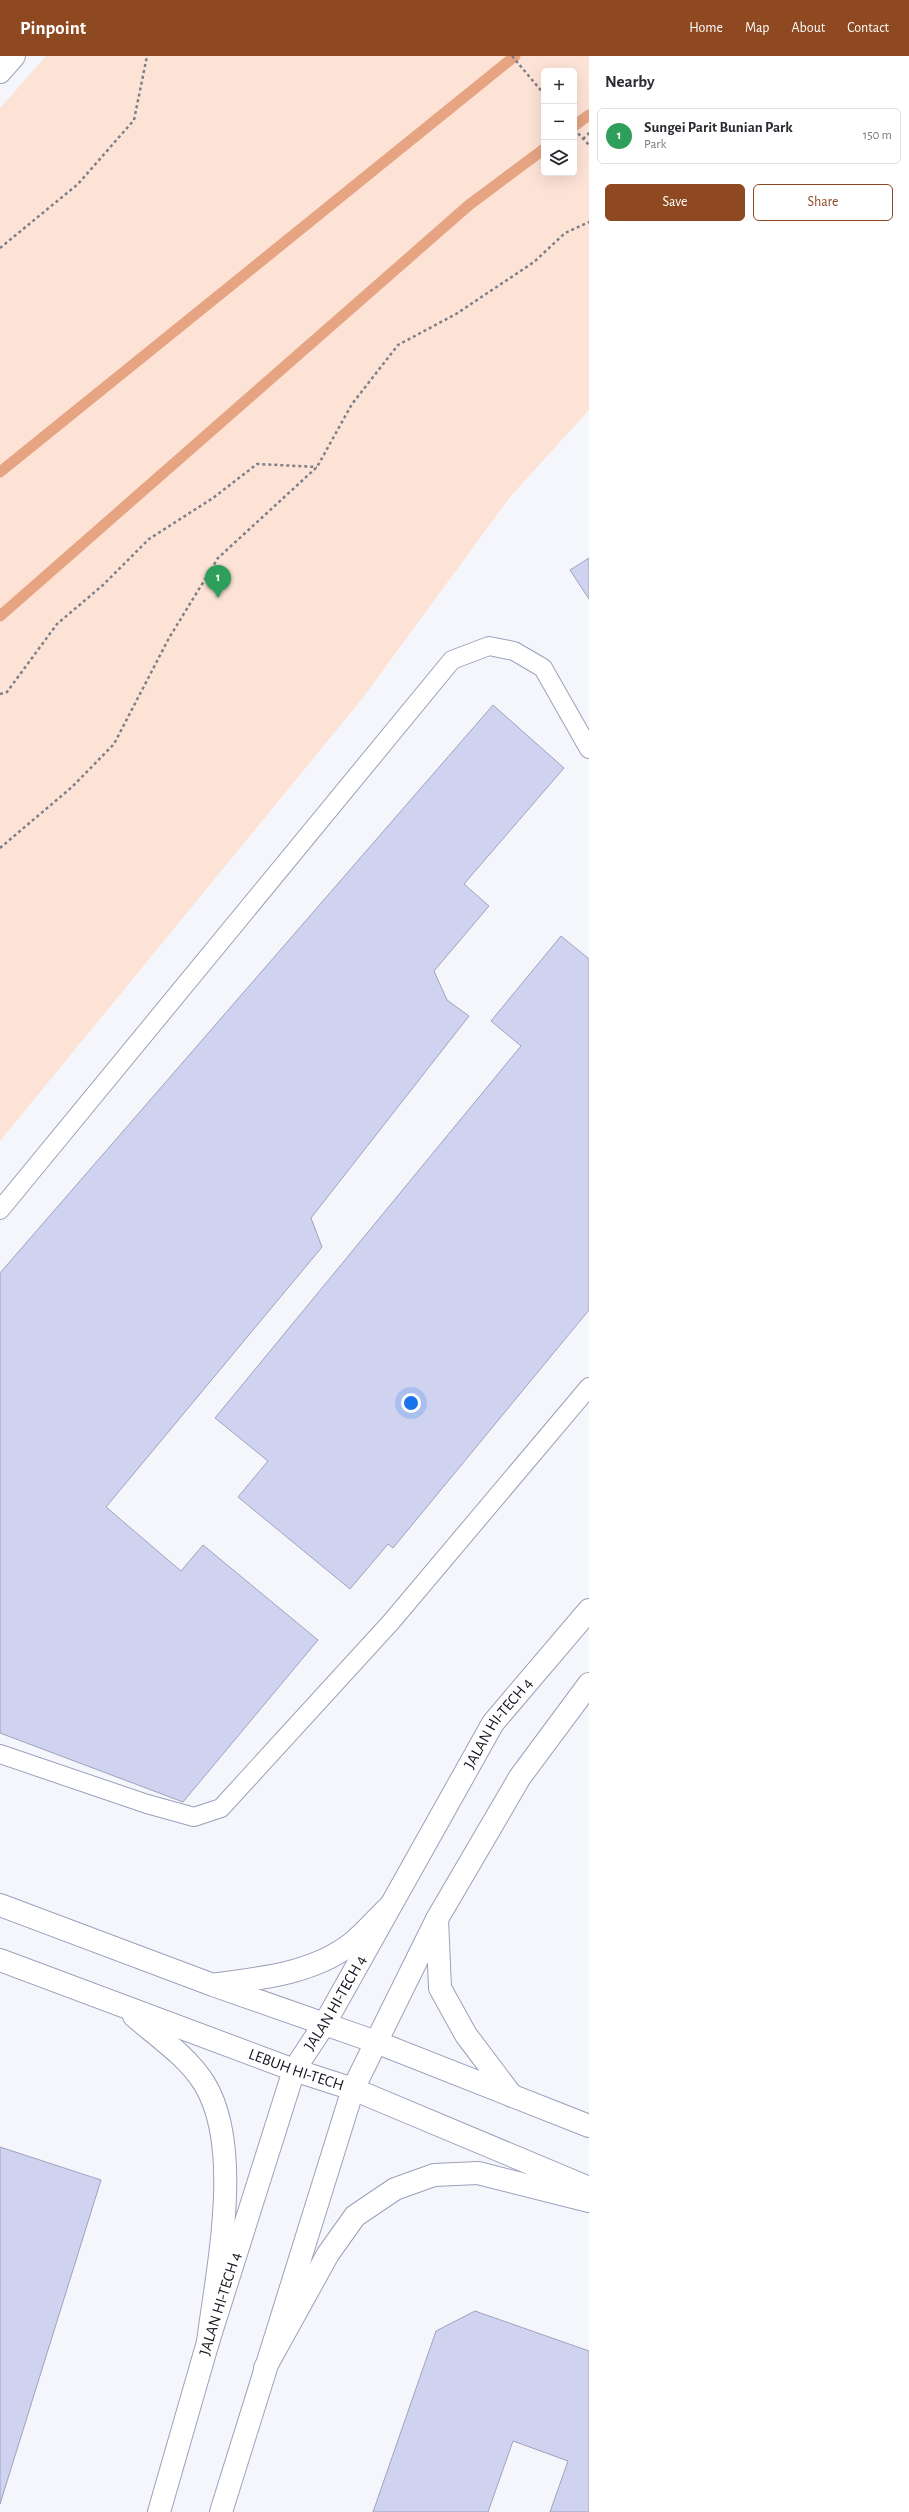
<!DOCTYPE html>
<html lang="en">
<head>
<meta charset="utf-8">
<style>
	:root { --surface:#fff; --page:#f7f7f7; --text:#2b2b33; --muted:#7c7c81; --line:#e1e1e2; --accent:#8e4921 }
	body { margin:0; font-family:"Alegreya Sans",sans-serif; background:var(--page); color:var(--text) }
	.controls { position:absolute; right:12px; top:12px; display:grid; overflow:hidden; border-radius:6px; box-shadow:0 4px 16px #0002 }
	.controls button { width:36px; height:36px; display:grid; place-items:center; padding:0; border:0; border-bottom:1px solid var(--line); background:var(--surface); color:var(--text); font:20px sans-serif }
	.you { position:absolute; left:411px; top:1347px; width:14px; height:14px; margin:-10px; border:3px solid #fff; border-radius:50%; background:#1a73e8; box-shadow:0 0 0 6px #1a73e833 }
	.badge { display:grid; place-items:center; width:26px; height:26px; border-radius:50%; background:var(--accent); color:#fff; font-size:13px; font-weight:700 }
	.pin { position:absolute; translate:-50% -33px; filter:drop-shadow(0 1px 2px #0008) }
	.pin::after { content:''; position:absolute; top:21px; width:14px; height:12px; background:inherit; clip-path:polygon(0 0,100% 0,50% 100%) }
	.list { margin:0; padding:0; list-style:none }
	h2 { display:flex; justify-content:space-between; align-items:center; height:52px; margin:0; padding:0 16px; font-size:17px }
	h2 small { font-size:13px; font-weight:400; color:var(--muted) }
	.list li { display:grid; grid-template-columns:26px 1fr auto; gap:12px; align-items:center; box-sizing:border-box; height:56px; margin:0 8px 8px; padding:0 8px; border:1px solid var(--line); border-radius:6px }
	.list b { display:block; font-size:15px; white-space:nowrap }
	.list p { margin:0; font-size:13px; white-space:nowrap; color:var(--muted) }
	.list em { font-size:13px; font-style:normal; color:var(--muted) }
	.actions { display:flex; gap:8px; padding:12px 16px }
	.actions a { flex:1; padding:9px 0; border:1px solid var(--accent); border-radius:6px; text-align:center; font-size:14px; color:var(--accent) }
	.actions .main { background:var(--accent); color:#fff }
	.icon { flex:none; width:22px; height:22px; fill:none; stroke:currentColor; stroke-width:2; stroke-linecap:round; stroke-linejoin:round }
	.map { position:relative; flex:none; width:589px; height:2456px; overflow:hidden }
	header { display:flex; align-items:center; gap:24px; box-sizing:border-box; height:56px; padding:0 20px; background:var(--accent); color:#fff }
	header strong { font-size:19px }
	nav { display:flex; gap:22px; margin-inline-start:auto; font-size:14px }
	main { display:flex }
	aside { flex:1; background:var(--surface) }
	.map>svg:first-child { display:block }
	.green { fill:#fde3d6; fill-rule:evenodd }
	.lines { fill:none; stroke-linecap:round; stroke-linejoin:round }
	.stream { stroke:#e6a483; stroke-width:11 }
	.building { fill:#cfd3f0; stroke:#9fa2be }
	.lane-casing { stroke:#9ca0bb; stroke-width:20 }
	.street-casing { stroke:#9ca0bb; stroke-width:24 }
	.primary-casing { stroke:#9ca0bb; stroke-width:24 }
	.path { stroke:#7e7f87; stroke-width:2.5; stroke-dasharray:3 3; stroke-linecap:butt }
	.lane { stroke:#fff; stroke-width:18 }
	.street { stroke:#fff; stroke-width:22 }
	.primary { stroke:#fff; stroke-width:22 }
	.labels { text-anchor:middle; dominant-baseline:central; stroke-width:4; stroke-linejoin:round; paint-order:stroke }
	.street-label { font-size:16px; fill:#13141e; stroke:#fff }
</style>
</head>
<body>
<header>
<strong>Pinpoint</strong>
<nav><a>Home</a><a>Map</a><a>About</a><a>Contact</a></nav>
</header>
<main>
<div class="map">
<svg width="589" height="2456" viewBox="0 0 589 2456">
	<rect width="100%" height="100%" fill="#f5f6fc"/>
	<path class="green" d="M46 0H589V354L510 441 362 643 0 1085V52ZM544 15H574V117H544Z"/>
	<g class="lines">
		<g class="stream">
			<path d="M574 70 589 59"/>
			<path d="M0 416 515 0"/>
			<path d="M0 560 469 149 544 93"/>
		</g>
	</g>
	<g class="building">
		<path d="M589 502V543L570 514Z"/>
		<path d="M493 649 564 712 464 828 489 850 434 915 447 944 469 960 311 1162 322 1191 106 1451 181 1515 203 1489 318 1584 183 1746 0 1677V1217Z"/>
		<path d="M561 880 589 903V1254L393 1492 388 1488 350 1533 238 1441 268 1405 215 1362 521 990 491 965Z"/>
		<path d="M0 2091 101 2124 0 2448Z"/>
		<path d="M475 2255 589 2295V2456H550L568 2405 513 2385 488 2456H373L436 2275Z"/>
	</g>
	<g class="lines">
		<defs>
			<g id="lane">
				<path d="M0 1154 452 604 489 590 514 595 543 612 589 693"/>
				<path d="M0 1698 147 1748 194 1761 221 1752 391 1566 589 1331"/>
			</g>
			<g id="street">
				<path d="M0 16 14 0"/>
				<path id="s1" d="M159 2456 208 2286 294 2014 325 1967 493 1667 589 1554"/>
				<path d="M221 2456 353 2033 437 1863 520 1721 589 1628"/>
			</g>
			<g id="primary">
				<path d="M0 1849 213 1929 376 1986 589 2070"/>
				<path d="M437 1863 440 1932 466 1979 512 2040"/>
				<path id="s2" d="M0 1904 294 2014 353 2033 589 2132"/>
				<path d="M218 1928C263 1922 313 1917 351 1888 365 1877 377 1862 390 1850"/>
				<path d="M134 1960C158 1981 187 2000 204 2027 244 2091 217 2214 208 2286"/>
				<path d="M265 2312 328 2198 355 2160 395 2133 434 2119 478 2117 589 2145"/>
			</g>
		</defs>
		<use href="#lane" class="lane-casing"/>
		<use href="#street" class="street-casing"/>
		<use href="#primary" class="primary-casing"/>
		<g class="path">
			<path d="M512 0 544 38"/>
			<path d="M574 73 589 89"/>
			<path d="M583 83 589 77"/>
			<path d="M0 192 78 128 134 64 147 0"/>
			<path d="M0 638 7 636 57 568 103 529 149 483 213 442 257 408 317 411"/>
			<path d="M0 792 72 731 114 688 169 582 218 502 317 411 352 348 398 289 456 258 534 206 565 177 589 166"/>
		</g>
		<use href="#lane" class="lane"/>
		<use href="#street" class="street"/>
		<use href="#primary" class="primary"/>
	</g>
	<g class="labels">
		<g class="street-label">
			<text stroke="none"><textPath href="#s1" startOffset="865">JALAN HI-TECH 4</textPath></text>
			<text stroke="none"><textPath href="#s1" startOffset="541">JALAN HI-TECH 4</textPath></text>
			<text stroke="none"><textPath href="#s2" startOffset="316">LEBUH HI-TECH</textPath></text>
			<text stroke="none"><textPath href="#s1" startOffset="217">JALAN HI-TECH 4</textPath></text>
		</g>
	</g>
</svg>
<div class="controls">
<button>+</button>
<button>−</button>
<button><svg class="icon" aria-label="layers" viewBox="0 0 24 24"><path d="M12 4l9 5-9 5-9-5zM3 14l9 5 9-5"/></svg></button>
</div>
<div class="you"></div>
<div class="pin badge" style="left:218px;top:542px;background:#2e9e5b">1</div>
</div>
<aside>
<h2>Nearby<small></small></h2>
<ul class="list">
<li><span class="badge" style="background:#2e9e5b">1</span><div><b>Sungei Parit Bunian Park</b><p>Park</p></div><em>150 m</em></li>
</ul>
<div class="actions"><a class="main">Save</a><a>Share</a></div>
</aside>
</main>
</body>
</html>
